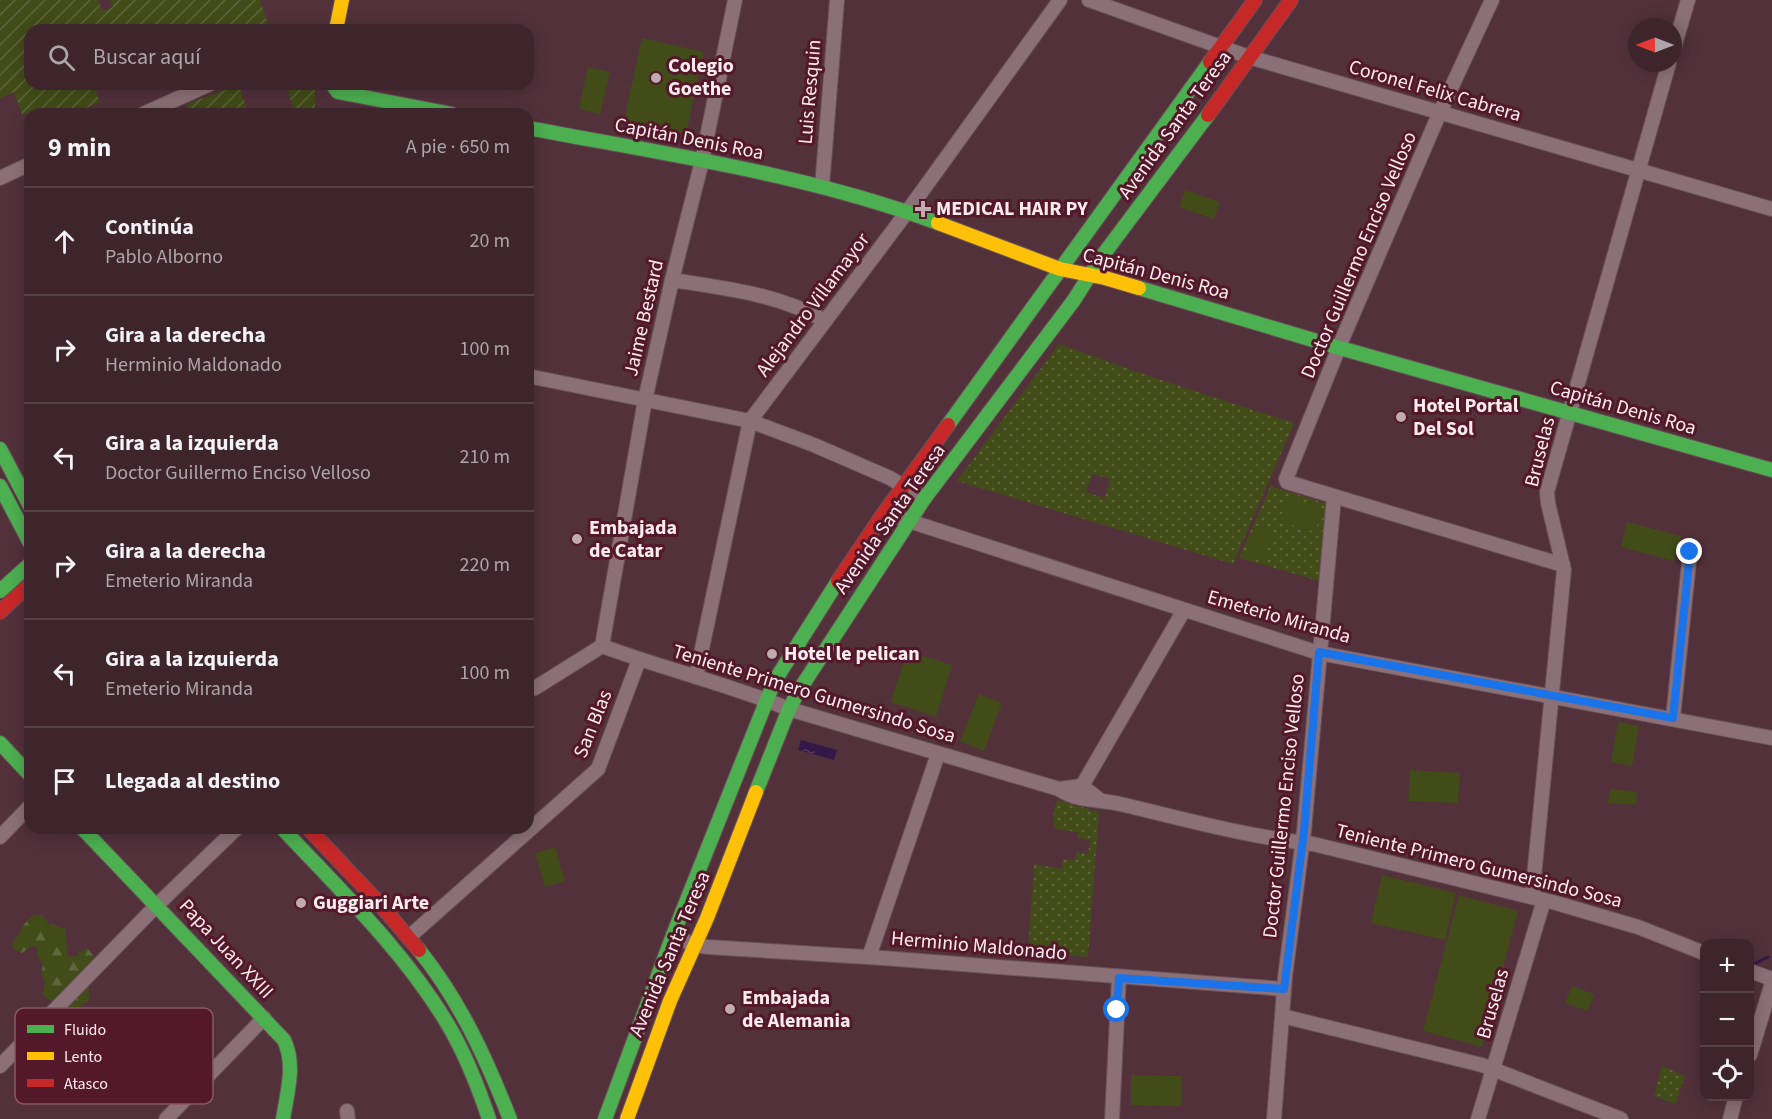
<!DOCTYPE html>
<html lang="es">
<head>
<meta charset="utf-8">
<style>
	:root { --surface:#3e252c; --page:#452d34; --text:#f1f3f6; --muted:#ada5a9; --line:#574248 }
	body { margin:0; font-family:"Source Sans 3",sans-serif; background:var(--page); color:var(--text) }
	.controls { position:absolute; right:18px; bottom:18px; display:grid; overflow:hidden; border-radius:12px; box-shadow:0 3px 15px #0003 }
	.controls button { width:54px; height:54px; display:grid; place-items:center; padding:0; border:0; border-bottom:2px solid var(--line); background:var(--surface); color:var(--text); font:30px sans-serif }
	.compass { position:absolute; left:1628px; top:18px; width:54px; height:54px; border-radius:50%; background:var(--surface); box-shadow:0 3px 15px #0003; rotate:270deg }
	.stop { position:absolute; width:18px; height:18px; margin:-14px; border:4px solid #1a73e8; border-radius:50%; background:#fff }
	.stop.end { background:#1a73e8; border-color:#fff; box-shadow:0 2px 6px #0008 }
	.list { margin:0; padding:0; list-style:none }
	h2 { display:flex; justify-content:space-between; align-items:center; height:78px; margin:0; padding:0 24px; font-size:26px }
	h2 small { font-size:20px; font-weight:400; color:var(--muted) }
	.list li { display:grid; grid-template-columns:39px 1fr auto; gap:18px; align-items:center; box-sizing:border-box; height:108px; padding:0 24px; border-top:2px solid var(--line) }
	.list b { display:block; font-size:22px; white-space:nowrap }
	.list p { margin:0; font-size:20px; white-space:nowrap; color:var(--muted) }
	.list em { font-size:20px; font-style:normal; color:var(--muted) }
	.icon { flex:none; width:33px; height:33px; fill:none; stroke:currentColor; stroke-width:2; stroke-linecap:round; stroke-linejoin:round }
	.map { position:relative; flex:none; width:1772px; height:1119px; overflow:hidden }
	.search { position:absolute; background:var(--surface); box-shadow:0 3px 15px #0003; left:24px; top:24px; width:510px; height:66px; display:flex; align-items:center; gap:15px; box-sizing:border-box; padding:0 21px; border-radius:18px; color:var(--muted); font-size:22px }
	.panel { position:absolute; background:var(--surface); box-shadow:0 3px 15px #0003; left:24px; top:108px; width:510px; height:726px; border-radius:18px }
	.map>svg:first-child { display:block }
	.grass { fill:url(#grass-dots); fill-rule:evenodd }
	.forest { fill:url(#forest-firs) }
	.garden { fill:url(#garden-furrows) }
	.pitch { fill:#424c18 }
	.water { fill:url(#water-ripples) }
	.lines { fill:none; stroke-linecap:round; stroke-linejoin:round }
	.stream { stroke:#331848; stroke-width:3 }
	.street-casing { stroke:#695058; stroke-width:16 }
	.fast-casing { stroke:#695058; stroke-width:16 }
	.slow-casing { stroke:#695058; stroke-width:16 }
	.jam-casing { stroke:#695058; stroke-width:16 }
	.street { stroke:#8b7077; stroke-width:14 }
	.fast { stroke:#4caf50; stroke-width:14 }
	.slow { stroke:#ffc107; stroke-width:14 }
	.jam { stroke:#c62828; stroke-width:14 }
	.route { stroke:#1a73e8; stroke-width:8 }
	.poi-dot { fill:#c0abb0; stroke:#54182b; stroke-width:2 }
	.labels { text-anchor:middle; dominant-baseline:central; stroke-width:6; stroke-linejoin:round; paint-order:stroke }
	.poi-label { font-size:20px; font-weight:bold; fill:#fcecef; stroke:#54182b; text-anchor:start }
	.street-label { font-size:20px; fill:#fcecef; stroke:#54182b }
	.key { fill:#54182b; stroke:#865866; stroke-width:1.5 }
	.key-label { font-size:16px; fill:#fcecef }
</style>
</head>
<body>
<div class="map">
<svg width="1772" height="1119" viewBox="0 0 1772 1119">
	<defs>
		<pattern id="grass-dots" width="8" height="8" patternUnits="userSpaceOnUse" patternTransform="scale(1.5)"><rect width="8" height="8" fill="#424c18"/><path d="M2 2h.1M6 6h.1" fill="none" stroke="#5e663a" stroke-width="1.8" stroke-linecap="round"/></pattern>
		<pattern id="forest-firs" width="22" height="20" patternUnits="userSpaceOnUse" patternTransform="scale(1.5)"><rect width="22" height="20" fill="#424c18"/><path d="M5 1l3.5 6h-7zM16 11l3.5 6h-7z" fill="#5e663a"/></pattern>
		<pattern id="garden-furrows" width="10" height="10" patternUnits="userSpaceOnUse" patternTransform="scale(1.5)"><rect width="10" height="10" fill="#424c18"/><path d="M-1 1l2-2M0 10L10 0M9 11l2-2" fill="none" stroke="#5e663a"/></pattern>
		<pattern id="water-ripples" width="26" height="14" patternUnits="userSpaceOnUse" patternTransform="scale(1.5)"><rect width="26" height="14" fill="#331848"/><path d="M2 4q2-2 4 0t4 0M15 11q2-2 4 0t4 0" fill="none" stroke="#513a63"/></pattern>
	</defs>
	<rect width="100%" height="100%" fill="#52313b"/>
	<g class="grass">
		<path d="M1059 344 1155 378 1294 423 1233 564 957 481ZM1092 474 1110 479 1105 498 1086 492Z"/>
		<path d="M1271 485 1276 488 1325 503 1327 506 1320 581 1239 558Z"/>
		<path d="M1057 800 1099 812 1088 957 1028 952 1034 864 1062 869 1063 859 1075 860 1076 852 1088 854 1090 840 1078 838V832L1055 829 1053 816Z"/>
		<path d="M1662 1066 1685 1076 1675 1104 1654 1096Z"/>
	</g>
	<path class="forest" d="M34 915H43L48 923 65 929 68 957 78 956 79 952 87 948 96 959 88 976 89 1000 69 1014 55 1008 54 1003 43 995 45 982 41 974 43 965 38 957 37 948 33 945 22 953 13 949 12 945 24 924Z"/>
	<g class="garden">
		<path d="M0 0H98L102 11 113 7 110 0H260L270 30H30V84H93L100 102 72 114H39L36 110 22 115 14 92 0 98Z"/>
		<path d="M286 84H315V114H295Z"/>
		<path d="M239 85 248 114H190L186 104Z"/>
	</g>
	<g class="pitch">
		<path d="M642 38 704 52 686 134 624 120Z"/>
		<path d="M588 67 610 72 600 114 579 109Z"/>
		<path d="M1185 190 1220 202 1214 219 1179 207Z"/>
		<path d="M1287 498 1322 509 1315 532 1280 521Z"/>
		<path d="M1627 522 1681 536 1674 561 1621 547Z"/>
		<path d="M1255 525 1272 530 1263 561 1246 557Z"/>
		<path d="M907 651 952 665 936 717 891 702Z"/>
		<path d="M979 694 1002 703 984 751 960 741Z"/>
		<path d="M1618 722 1639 726 1632 766 1611 762Z"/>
		<path d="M1410 770 1460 773 1458 803 1408 801Z"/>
		<path d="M1610 789 1637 792 1636 805 1608 803Z"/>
		<path d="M555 847 565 881 545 887 535 853Z"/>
		<path d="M1382 875 1456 893 1445 940 1371 923Z"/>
		<path d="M1459 895 1518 911 1482 1047 1423 1031Z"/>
		<path d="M1572 986 1594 994 1588 1011 1565 1003Z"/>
		<path d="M1131 1075 1181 1076V1106L1131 1105Z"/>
	</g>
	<path class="water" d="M801 740 837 750 834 760 798 750Z"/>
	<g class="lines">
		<path class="stream" d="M1754 964 1768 957"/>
		<defs>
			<g id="street">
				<path d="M1089 0 1249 57 1772 209"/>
				<path d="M1492 0 1440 112 1344 335 1286 479 1287 482 1563 565"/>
				<path d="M1673 51 1688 0"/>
				<path d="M143 114 210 84"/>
				<path d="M0 178 30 164"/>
				<path d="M822 187 837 0"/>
				<path d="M672 280C724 288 779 294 825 321"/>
				<path d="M528 376 750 421 814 445 890 478 924 499"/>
				<path d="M884 513 1319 653 1772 738"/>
				<path d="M602 646 645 400 672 280 702 161 735 0"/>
				<path d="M602 646C664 669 728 684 789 709L1059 789 1082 786 1100 800"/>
				<path d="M696 677 750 421 907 212 1060 0"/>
				<path d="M528 690 535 688 602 646"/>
				<path d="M1673 718 1690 552"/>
				<path d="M1082 786 1184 610"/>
				<path d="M1059 789C1077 802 1099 799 1120 804 1184 819 1248 837 1313 844L1556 903 1638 927 1704 953"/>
				<path d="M0 837 30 806"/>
				<path d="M1532 897 1564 570 1548 503 1547 492 1669 63"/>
				<path d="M673 935 694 945 708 947 883 958 1284 989"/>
				<path d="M409 937 598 769 639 660"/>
				<path d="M869 957 938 754"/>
				<path d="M1750 971 1772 979"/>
				<path d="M1282 1016 1482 1065 1621 1119"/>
				<path d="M1750 1055 1772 983"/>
				<path d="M0 1066 157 905 237 828"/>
				<path d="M347 1111 348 1119"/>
				<path d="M166 1119 264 1018"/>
				<path d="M1112 1119 1119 977"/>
				<path d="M1274 1119 1285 977 1304 831 1334 497"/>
				<path d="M1478 1119 1544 900"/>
				<path d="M1730 1119 1736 1096"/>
			</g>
			<g id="fast">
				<path d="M332 84 338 92 452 114"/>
				<path d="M528 128C665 154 806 174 938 223"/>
				<path d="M1139 288 1340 348 1772 470"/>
				<path d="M948 425 1210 62"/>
				<path d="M0 449 30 506"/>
				<path d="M0 486 30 543"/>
				<path d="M0 591 30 564"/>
				<path d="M0 743 30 775"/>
				<path d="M756 792 789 709 798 692 924 499 1074 300 1100 259 1208 115"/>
				<path d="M82 828 284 1040C296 1065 287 1093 283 1119"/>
				<path d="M282 828C340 890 403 950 447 1023 465 1053 478 1086 489 1119"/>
				<path d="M419 950C460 1001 486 1058 510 1119"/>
				<path d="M605 1119 673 935 774 682 838 581"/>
			</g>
			<g id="slow">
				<path d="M336 30 342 0"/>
				<path d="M938 223 1060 269 1105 278 1139 288"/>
				<path d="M627 1119 670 1001 707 918 756 792"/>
			</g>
			<g id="jam">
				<path d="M1210 62 1255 0"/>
				<path d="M1208 115 1291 0"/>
				<path d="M838 581 884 513 948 425"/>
				<path d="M0 612 30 584"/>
				<path d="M308 828 379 903 419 950"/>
			</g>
		</defs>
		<use href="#street" class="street-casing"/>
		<use href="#fast" class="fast-casing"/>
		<use href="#slow" class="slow-casing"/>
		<use href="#jam" class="jam-casing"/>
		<use href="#street" class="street"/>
		<use href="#fast" class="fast"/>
		<use href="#slow" class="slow"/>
		<use href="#jam" class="jam"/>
	</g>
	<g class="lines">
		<path class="route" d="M1117 1010 1119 978 1284 989 1304 831 1319 652 1673 718 1690 552"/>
	</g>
	<g class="poi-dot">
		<circle cx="656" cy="78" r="6"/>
		<path d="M920 200h6v6h6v6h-6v6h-6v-6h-6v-6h6z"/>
		<circle cx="1401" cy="417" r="6"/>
		<circle cx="577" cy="539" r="6"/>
		<circle cx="772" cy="654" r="6"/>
		<circle cx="301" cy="903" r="6"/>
		<circle cx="730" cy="1009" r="6"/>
	</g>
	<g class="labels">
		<g class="poi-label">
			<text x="668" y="66">Colegio<tspan x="668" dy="23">Goethe</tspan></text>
			<text x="936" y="209">MEDICAL HAIR PY</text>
			<text x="1413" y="406">Hotel Portal<tspan x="1413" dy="23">Del Sol</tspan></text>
			<text x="589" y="528">Embajada<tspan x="589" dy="23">de Catar</tspan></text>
			<text x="784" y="654">Hotel le pelican</text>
			<text x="313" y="903">Guggiari Arte</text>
			<text x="742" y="998">Embajada<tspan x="742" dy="23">de Alemania</tspan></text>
		</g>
		<g class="street-label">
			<text transform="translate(1435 91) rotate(16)">Coronel Felix Cabrera</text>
			<text transform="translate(810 92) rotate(-85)">Luis Resquin</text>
			<text transform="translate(1175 125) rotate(-54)">Avenida Santa Teresa</text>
			<text transform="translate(689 139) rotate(11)">Capitán Denis Roa</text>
			<text transform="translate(1359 255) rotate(-67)">Doctor Guillermo Enciso Velloso</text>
			<text transform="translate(1156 274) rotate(15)">Capitán Denis Roa</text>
			<text transform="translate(813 305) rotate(-53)">Alejandro Villamayor</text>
			<text transform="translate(644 318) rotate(-77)">Jaime Bestard</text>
			<text transform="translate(1623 408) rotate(16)">Capitán Denis Roa</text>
			<text transform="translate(1540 452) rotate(-76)">Bruselas</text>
			<text transform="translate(890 519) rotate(-55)">Avenida Santa Teresa</text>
			<text transform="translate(1279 617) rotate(16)">Emeterio Miranda</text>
			<text transform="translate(814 694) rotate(17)">Teniente Primero Gumersindo Sosa</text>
			<text transform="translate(593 724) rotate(-68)">San Blas</text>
			<text transform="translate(1284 806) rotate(-84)">Doctor Guillermo Enciso Velloso</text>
			<text transform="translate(1479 866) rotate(14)">Teniente Primero Gumersindo Sosa</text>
			<text transform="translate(979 946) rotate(5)">Herminio Maldonado</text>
			<text transform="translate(226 949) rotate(47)">Papa Juan XXIII</text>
			<text transform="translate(670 954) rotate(-67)">Avenida Santa Teresa</text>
			<text transform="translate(1493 1004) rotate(-74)">Bruselas</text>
		</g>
	</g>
	<rect x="15" y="1008" width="198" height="96" rx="9" class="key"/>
	<rect x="27" y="1025" width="27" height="8" fill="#4caf50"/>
	<rect x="27" y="1052" width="27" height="8" fill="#ffc107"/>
	<rect x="27" y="1079" width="27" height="8" fill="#c62828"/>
	<g class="key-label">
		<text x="64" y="1035">Fluido</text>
		<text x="64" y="1062">Lento</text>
		<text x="64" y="1089">Atasco</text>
	</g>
</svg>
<div class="controls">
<button>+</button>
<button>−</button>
<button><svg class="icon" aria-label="locate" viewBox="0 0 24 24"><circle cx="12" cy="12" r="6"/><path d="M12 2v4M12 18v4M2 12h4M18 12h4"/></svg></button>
</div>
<svg class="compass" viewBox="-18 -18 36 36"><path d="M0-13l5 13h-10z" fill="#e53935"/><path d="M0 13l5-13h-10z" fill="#ada5a9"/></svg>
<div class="stop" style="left:1117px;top:1010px"></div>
<div class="stop end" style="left:1690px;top:552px"></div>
<div class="search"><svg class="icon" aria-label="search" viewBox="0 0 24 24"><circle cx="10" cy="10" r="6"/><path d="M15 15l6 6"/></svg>Buscar aquí</div>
<section class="panel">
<h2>9 min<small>A pie · 650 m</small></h2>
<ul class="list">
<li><svg class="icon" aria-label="ahead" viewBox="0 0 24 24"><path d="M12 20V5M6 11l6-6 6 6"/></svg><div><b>Continúa</b><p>Pablo Alborno</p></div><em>20 m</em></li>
<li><svg class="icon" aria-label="right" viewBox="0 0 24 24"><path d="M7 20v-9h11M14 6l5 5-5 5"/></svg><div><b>Gira a la derecha</b><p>Herminio Maldonado</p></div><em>100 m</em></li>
<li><svg class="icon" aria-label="left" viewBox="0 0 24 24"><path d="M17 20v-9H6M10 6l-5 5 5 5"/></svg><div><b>Gira a la izquierda</b><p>Doctor Guillermo Enciso Velloso</p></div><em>210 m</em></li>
<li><svg class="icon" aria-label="right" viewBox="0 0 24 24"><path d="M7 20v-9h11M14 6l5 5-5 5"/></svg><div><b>Gira a la derecha</b><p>Emeterio Miranda</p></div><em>220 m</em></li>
<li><svg class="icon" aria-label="left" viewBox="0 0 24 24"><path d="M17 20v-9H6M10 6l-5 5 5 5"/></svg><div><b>Gira a la izquierda</b><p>Emeterio Miranda</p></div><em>100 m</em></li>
<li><svg class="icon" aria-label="arrive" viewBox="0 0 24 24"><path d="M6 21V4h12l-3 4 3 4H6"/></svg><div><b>Llegada al destino</b></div></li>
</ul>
</section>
</div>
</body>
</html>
